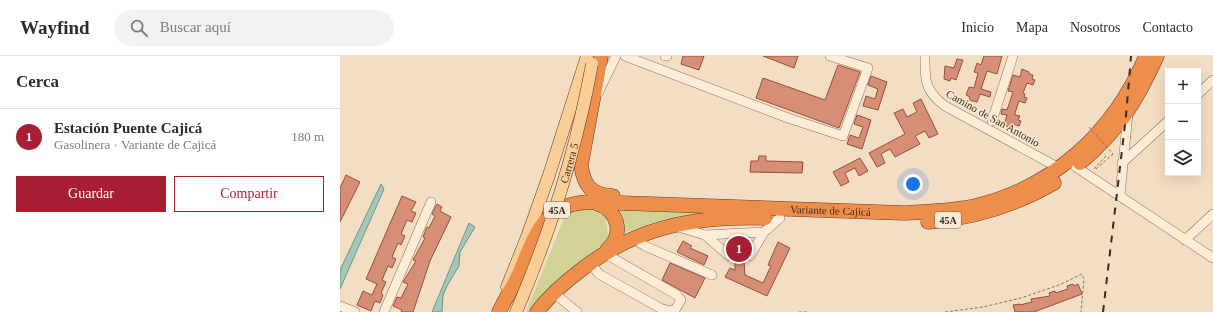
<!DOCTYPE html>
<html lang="es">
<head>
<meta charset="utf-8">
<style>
	:root { --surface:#fff; --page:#f2f2f3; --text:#2b2b33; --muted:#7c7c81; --line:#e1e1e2; --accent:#a81f33 }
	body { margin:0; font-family:"Times New Roman",serif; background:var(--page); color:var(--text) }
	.controls { position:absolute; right:12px; top:12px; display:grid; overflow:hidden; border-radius:0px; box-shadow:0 4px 16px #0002 }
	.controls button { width:36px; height:36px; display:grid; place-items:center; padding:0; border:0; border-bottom:1px solid var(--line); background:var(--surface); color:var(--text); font:20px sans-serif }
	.you { position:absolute; left:573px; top:128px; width:14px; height:14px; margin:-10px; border:3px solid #fff; border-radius:50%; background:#1a73e8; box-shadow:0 0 0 6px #1a73e833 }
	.badge { display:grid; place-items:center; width:26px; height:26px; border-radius:50%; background:var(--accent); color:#fff; font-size:13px; font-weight:700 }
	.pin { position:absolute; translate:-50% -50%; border:2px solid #fff; box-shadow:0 1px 4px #0006 }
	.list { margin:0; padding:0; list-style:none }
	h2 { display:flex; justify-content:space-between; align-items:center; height:52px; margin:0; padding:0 16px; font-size:17px }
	h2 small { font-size:13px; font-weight:400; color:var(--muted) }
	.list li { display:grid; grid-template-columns:26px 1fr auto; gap:12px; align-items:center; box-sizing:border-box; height:56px; padding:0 16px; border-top:1px solid var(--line) }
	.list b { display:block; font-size:15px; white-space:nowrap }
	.list p { margin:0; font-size:13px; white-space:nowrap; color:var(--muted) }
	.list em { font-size:13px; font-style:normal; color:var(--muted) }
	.actions { display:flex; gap:8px; padding:12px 16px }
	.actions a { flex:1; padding:9px 0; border:1px solid var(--accent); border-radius:0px; text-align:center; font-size:14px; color:var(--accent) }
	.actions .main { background:var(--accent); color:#fff }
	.icon { flex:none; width:22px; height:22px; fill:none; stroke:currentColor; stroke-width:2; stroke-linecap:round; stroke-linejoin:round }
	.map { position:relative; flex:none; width:873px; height:256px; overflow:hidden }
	header { display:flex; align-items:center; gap:24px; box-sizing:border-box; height:56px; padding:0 20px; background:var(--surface); border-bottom:1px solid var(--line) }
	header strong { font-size:19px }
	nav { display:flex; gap:22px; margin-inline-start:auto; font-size:14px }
	.search { width:280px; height:36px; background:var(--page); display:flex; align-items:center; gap:10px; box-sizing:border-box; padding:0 14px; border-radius:22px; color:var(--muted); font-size:15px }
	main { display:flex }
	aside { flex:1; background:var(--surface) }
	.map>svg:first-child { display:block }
	.green { fill:#d3d295 }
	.water { fill:#a5c6b8; stroke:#6b9685 }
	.building { fill:#d68f74; stroke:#935139 }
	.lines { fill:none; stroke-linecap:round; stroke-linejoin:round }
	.minor-casing { stroke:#916e57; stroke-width:10 }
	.major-casing { stroke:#5e3c2b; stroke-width:13 }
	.highway-casing { stroke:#5e3c2b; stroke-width:15 }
	.path { stroke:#916e57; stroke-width:1; stroke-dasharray:3 2; stroke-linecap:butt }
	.minor { stroke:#fdedd8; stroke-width:9 }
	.major { stroke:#fbce97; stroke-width:12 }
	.highway { stroke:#ed8f4a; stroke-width:14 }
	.rail { stroke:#3f281d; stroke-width:2; stroke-dasharray:7 7; stroke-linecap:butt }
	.major-bridge-casing { stroke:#5e3c2b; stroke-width:13; stroke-linecap:butt }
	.path-bridge { stroke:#916e57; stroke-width:1; stroke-dasharray:3 2; stroke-linecap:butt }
	.major-bridge { stroke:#fbce97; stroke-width:12 }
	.labels { text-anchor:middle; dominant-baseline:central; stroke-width:3; stroke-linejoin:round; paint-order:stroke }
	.shield { fill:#fae9d4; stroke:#776254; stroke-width:1 }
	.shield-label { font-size:10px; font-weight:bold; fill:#3f281d }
	.street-label { font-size:11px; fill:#3f281d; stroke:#fae9d4 }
</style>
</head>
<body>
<header>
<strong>Wayfind</strong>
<div class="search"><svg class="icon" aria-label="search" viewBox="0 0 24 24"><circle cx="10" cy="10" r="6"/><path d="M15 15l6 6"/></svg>Buscar aquí</div>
<nav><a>Inicio</a><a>Mapa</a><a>Nosotros</a><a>Contacto</a></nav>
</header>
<main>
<aside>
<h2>Cerca<small></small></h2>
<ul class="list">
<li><span class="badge">1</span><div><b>Estación Puente Cajicá</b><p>Gasolinera · Variante de Cajicá</p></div><em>180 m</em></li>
</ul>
<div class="actions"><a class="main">Guardar</a><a>Compartir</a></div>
</aside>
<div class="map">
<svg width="873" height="256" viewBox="0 0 873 256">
	<rect width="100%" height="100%" fill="#f4dec3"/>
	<g class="green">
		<path d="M247 152 257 155 266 163 268 181 265 189 251 198 195 256H186L227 155Z"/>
		<path d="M277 154 376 157 320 165 283 177Z"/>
	</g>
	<g class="water">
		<path d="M41 128 44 133 0 233V214Z"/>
		<path d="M129 167 135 171 120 196 119 210 108 228 103 239 102 256H92Z"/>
	</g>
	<g class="building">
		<path d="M343 0H364L359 14 341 8Z"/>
		<path d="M423 0H458L454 12Z"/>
		<path d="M644 0H662L657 18 647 15 641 33 651 36 650 41 640 38 637 46 629 44 630 41 626 39 629 31 634 32 638 17 634 16 637 7 641 9Z"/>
		<path d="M617 3 623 4 616 24 611 22 610 25 604 23 605 10 614 12Z"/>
		<path d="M498 9 520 16 499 72 416 42 423 22 485 44Z"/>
		<path d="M682 13 689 16V18L693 19 692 23 695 24 693 29 687 27 683 37 685 38 684 41 687 42 685 47 679 45 675 57V59L680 60 678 64 681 65 679 70 673 68 672 72 664 69 667 59 661 58 662 53 667 54 673 36 668 35 673 19 680 21Z"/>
		<path d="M531 20 547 26 538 54 523 50 526 40 535 43 538 33 528 29Z"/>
		<path d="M581 43 598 78 589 82 585 75 575 80 580 88 555 101 550 93 541 98 545 107 537 111 529 97 565 78 554 57 563 53 567 61 577 56 573 47Z"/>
		<path d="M517 59 531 64 522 93 507 88 510 79 519 82 523 71 514 68Z"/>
		<path d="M419 100H426V105L463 106 462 117 410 116 411 105H418Z"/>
		<path d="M520 102 528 115 519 120 515 112 505 117 509 126 501 130 493 116Z"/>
		<path d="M6 119 20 126 0 166V132Z"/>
		<path d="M62 140 76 146 71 155 76 157 72 166 67 164 61 178 65 180 61 189 58 187 52 201 56 203 52 212 48 210 42 224 46 226 41 237 43 239 40 247 35 245 31 255 17 249 23 235 32 239 37 228 26 223Z"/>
		<path d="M97 148 102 151 100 155 111 161 90 205 73 256H61L62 254 53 250 57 241 61 242 68 228 63 226 76 205 73 204 85 182 83 181 87 171 89 172 95 160 92 158Z"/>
		<circle cx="399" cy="190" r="5"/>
		<path d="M343 185 352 190 350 192 368 200 364 209 337 196Z"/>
		<path d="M438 186 450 192 427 240 385 221 390 212 395 214V206L400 204 404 206 405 219 423 227 431 210 428 209Z"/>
		<path d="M330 207 365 222 355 242 322 224Z"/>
		<path d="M733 228 734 230 738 228 742 238 694 256H675L673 249 680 248V249L692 246 691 243 710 240 709 237 715 235 716 237 728 233 727 230Z"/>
	</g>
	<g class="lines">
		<defs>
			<g id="minor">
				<path d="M285 0 448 62 503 80 528 12 490 0"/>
				<path d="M325 0H327"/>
				<path d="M585 0C585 24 584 34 605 50L719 112"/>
				<path d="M258 37 276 0"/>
				<path d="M858 38 873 24"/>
				<path d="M652 65 673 0"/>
				<path d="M782 107 828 65"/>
				<path d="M736 111 873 202"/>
				<path d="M780 139 788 57"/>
				<path d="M335 170 365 179 424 176 440 162"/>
				<path d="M365 179 389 200H395"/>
				<path d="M296 180 300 187 305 190 372 219"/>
				<path d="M845 184 873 158"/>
				<path d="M404 200H410L424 176"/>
				<path d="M250 206 259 218 320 252 329 255 335 254 341 244 337 239 264 197"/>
				<path d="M214 237 237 256"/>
				<path d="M0 250 15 256"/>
				<path d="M44 256 91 146"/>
			</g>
			<g id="major">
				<path d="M167 231 187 181 209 119 247 0"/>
				<path d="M176 256 182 242"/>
			</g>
			<g id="highway">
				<path d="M261 0 241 109C244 130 251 139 273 140"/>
				<path d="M740 107C778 75 797 45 817 0"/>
				<path d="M256 147C278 154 285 178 267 194"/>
				<path d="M588 166C634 162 674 150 714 127"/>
				<path id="s1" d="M159 256C165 243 173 231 179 218 196 178 203 146 253 146L564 157C586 156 609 155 631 151 713 133 774 76 806 0"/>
				<path d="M197 256C209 240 225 226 241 214 297 170 356 160 425 162"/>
			</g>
		</defs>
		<use href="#minor" class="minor-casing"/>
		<use href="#major" class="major-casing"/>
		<use href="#highway" class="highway-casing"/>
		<g class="path">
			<path d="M754 113 766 100 764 98"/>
			<path d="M756 113 773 98"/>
			<path d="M459 256H467"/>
			<path d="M605 256 643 251 681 242 719 229 742 218 744 223 741 256"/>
		</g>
		<use href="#minor" class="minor"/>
		<use href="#major" class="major"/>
		<use href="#highway" class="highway"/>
		<path class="rail" d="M763 256 786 60 791 0"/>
		<defs>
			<g id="major-bridge">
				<path id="s2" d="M182 242C214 165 237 90 252 8"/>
			</g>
		</defs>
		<use href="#major-bridge" class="major-bridge-casing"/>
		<path class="path-bridge" d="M749 71 773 98"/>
		<use href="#major-bridge" class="major-bridge"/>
	</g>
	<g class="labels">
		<g class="shield">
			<rect x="204" y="146" width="26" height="16" rx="3"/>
			<rect x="595" y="156" width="26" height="16" rx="3"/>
		</g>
		<g class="shield-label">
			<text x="217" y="154">45A</text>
			<text x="608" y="164">45A</text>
		</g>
		<g class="street-label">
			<text transform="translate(653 62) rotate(29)">Camino de San Antonio</text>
			<text stroke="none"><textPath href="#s2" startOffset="143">Carrera 5</textPath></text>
			<text stroke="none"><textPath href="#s1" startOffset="393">Variante de Cajicá</textPath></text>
		</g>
	</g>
</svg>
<div class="controls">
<button>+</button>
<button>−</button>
<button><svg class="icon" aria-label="layers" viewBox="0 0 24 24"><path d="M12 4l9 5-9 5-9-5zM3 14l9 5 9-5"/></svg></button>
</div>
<div class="you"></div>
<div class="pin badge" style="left:399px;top:193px">1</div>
</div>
</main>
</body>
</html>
